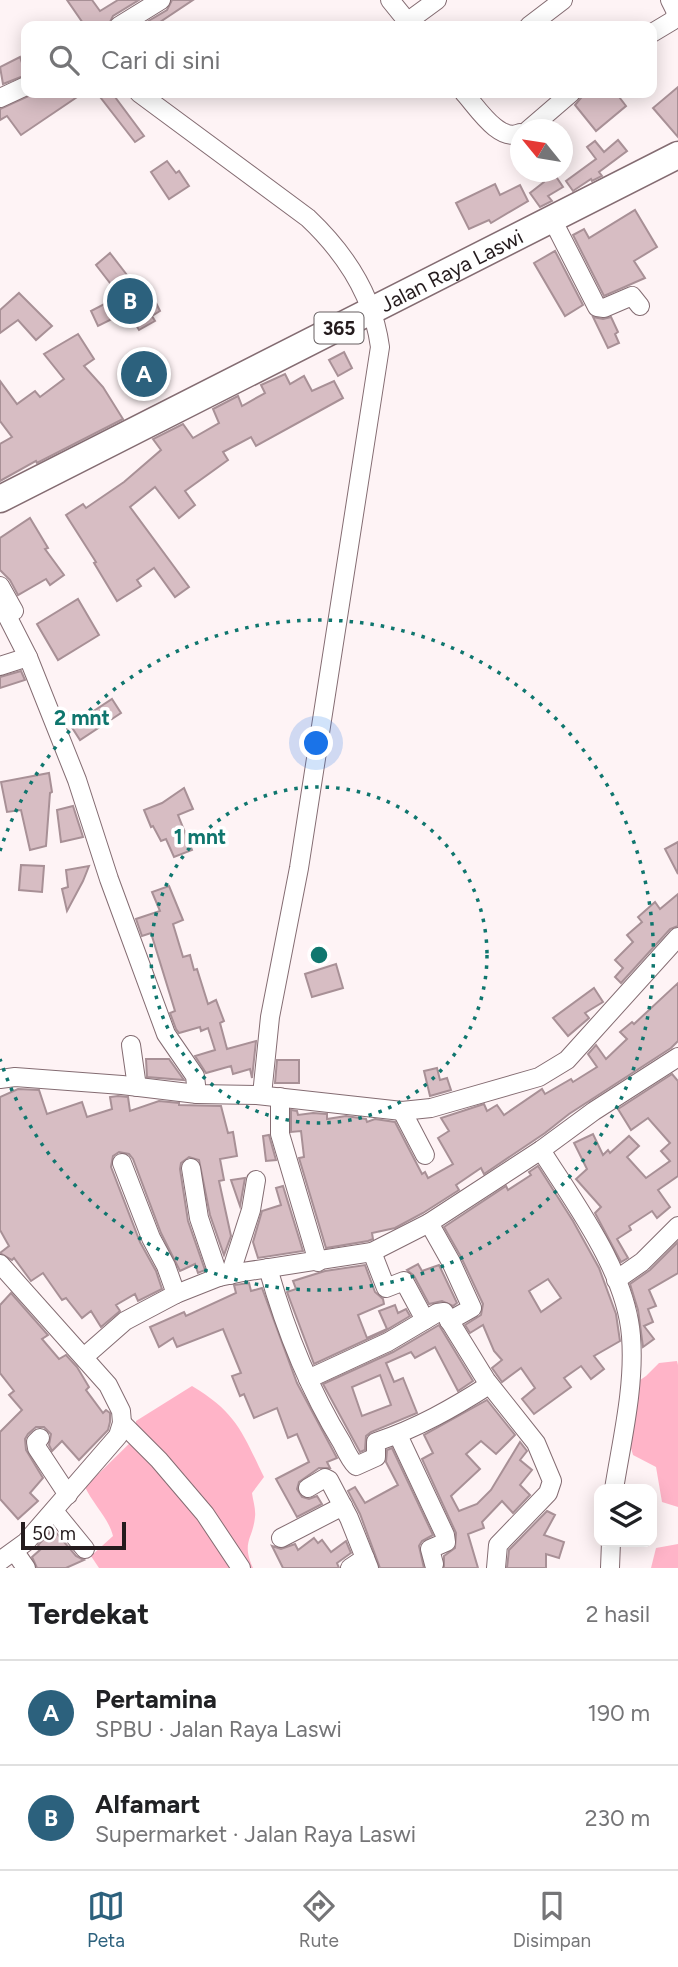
<!DOCTYPE html>
<html lang="id">
<head>
<meta charset="utf-8">
<style>
	:root { --surface:#fff; --page:#f2f2f2; --text:#202124; --muted:#757577; --line:#e0e0e0; --accent:#2c617d }
	body { margin:0; font-family:Figtree,sans-serif; background:var(--page); color:var(--text) }
	.controls { position:absolute; right:21px; bottom:21px; display:grid; overflow:hidden; border-radius:14px; box-shadow:0 4px 18px #0003 }
	.controls button { width:63px; height:63px; display:grid; place-items:center; padding:0; border:0; border-bottom:2px solid var(--line); background:var(--surface); color:var(--text); font:35px sans-serif }
	.compass { position:absolute; left:510px; top:119px; width:63px; height:63px; border-radius:50%; background:var(--surface); box-shadow:0 4px 18px #0003; rotate:300deg }
	.scale { position:absolute; left:21px; bottom:18px; width:105px; box-sizing:border-box; padding-left:7px; border:4px solid #241b1d; border-top:0; font-size:19px; line-height:24px; white-space:nowrap; color:#241b1d; -webkit-text-stroke:5px #fff; paint-order:stroke }
	.you { position:absolute; left:317px; top:744px; width:24px; height:24px; margin:-18px; border:5px solid #fff; border-radius:50%; background:#1a73e8; box-shadow:0 0 0 10px #1a73e833 }
	.badge { display:grid; place-items:center; width:46px; height:46px; border-radius:50%; background:var(--accent); color:#fff; font-size:23px; font-weight:700 }
	.pin { position:absolute; translate:-50% -50%; border:4px solid #fff; box-shadow:0 2px 7px #0006 }
	.list { margin:0; padding:0; list-style:none }
	h2 { display:flex; justify-content:space-between; align-items:center; height:91px; margin:0; padding:0 28px; font-size:30px }
	h2 small { font-size:23px; font-weight:400; color:var(--muted) }
	.list li { display:grid; grid-template-columns:46px 1fr auto; gap:21px; align-items:center; box-sizing:border-box; height:105px; padding:0 28px; border-top:2px solid var(--line) }
	.list b { display:block; font-size:26px; white-space:nowrap }
	.list p { margin:0; font-size:23px; white-space:nowrap; color:var(--muted) }
	.list em { font-size:23px; font-style:normal; color:var(--muted) }
	.icon { flex:none; width:38px; height:38px; fill:none; stroke:currentColor; stroke-width:2; stroke-linecap:round; stroke-linejoin:round }
	.map { position:relative; flex:none; width:678px; height:1568px; overflow:hidden }
	.search { position:absolute; background:var(--surface); box-shadow:0 4px 18px #0003; left:21px; right:21px; top:21px; height:77px; display:flex; align-items:center; gap:18px; box-sizing:border-box; padding:0 24px; border-radius:14px; color:var(--muted); font-size:26px }
	.sheet { height:301px; background:var(--surface) }
	nav { display:flex; justify-content:space-around; align-items:center; box-sizing:border-box; height:98px; border-top:2px solid var(--line); background:var(--surface); font-size:19px; color:var(--muted) }
	nav a { display:grid; justify-items:center; gap:4px }
	nav .on { color:var(--accent) }
	.map>svg:first-child { display:block }
	.green { fill:#ffb4c8 }
	.building { fill:#d7bdc3; stroke:#a89096; stroke-width:2; fill-rule:evenodd }
	.lines { fill:none; stroke-linecap:round; stroke-linejoin:round }
	.street-casing { stroke:#846c72; stroke-width:20 }
	.primary-casing { stroke:#846c72; stroke-width:29 }
	.street { stroke:#fff; stroke-width:18 }
	.primary { stroke:#fff; stroke-width:26 }
	.ring { fill:none; stroke:#0f766e; stroke-width:3.5; stroke-dasharray:3.5 7 }
	.labels { text-anchor:middle; dominant-baseline:central; stroke-width:7; stroke-linejoin:round; paint-order:stroke }
	.shield { fill:#fff; stroke:#665f61; stroke-width:2 }
	.shield-label { font-size:19px; font-weight:bold; fill:#241b1d }
	.street-label { font-size:21px; fill:#241b1d; stroke:#fff }
	.centre { fill:#0f766e; stroke:#fff; stroke-width:3.5 }
	.ring-label { font-size:21px; text-anchor:middle; font-weight:bold; fill:#0f766e; stroke:#fff; stroke-width:7; stroke-linejoin:round; paint-order:stroke }
</style>
</head>
<body>
<div class="map">
<svg width="678" height="1568" viewBox="0 0 678 1568">
	<rect width="100%" height="100%" fill="#fef3f5"/>
	<g class="green">
		<path d="M677 1361 678 1365V1507L662 1502 656 1467 633 1455 628 1438 627 1389 646 1376 659 1363Z"/>
		<path d="M192 1386C237 1413 242 1432 264 1477L252 1493C253 1501 256 1509 255 1517 253 1539 241 1542 253 1568H99L91 1556 113 1536C109 1519 93 1504 85 1487L136 1437V1421Z"/>
		<path d="M678 1544V1568H651L656 1548Z"/>
	</g>
	<g class="building">
		<path d="M67 0H92L100 11 118 0H139L113 16 108 26H85Z"/>
		<path d="M172 0H193L154 26H140L167 10Z"/>
		<path d="M20 57 26 75 3 84 0 67Z"/>
		<path d="M678 87V137L653 108Z"/>
		<path d="M35 93H83L21 135 7 116 0 120V109Z"/>
		<path d="M97 93H112L144 136 135 142Z"/>
		<path d="M585 93H616L626 106 596 131 575 105Z"/>
		<path d="M618 140 627 151 599 172 602 176 592 181 591 179 573 191 566 181 596 159 587 147 595 141 604 152Z"/>
		<path d="M167 161 176 173 179 171 189 186 169 199 151 172Z"/>
		<path d="M553 172 563 187 548 196 552 201 540 207 530 193 544 182 542 178Z"/>
		<path d="M495 184 500 195 520 185 528 201 491 223 489 220 469 229 456 203Z"/>
		<path d="M635 210 657 247 634 261 645 278 604 296 573 235 584 229 589 238Z"/>
		<path d="M555 251 583 305 565 316 534 263Z"/>
		<path d="M110 253 137 288 143 284 152 302 155 301 160 311 152 316 155 321 139 330 128 311 98 326 91 311 120 296 96 265Z"/>
		<path d="M19 293 52 326 36 340 18 320 0 333V310Z"/>
		<path d="M593 317 603 319 611 317 618 332 615 334 619 343 608 348Z"/>
		<path d="M78 334 94 359 84 366 103 387 123 419 37 463 36 461 0 481V444L12 437 0 421V381L17 404 35 391 40 397 64 379 44 354Z"/>
		<path d="M344 352 352 368 338 376 329 360Z"/>
		<path d="M285 374 290 384 304 376 312 391 334 381 343 398 256 446 251 437 223 452 228 460 185 491 195 505 179 518 155 487 130 507 189 587 175 597 154 568 137 580 141 586 117 601 94 563 96 562 66 515 83 504 86 508 124 482 161 450 153 439 183 424 193 438 219 423 213 409 238 396 242 406 265 393 261 385Z"/>
		<path d="M30 518 48 548 45 549 64 575 50 585 46 579 18 595 10 580 0 570V538Z"/>
		<path d="M78 599 99 635 58 660 37 624Z"/>
		<path d="M21 671 25 680 0 688V677Z"/>
		<path d="M112 699 121 713 80 740 71 726Z"/>
		<path d="M49 773 52 792 50 793 46 846 30 850 21 810 7 812 1 782Z"/>
		<path d="M184 788 193 809 178 815 192 850 174 857 166 839 161 841 153 826 151 827 144 810 162 803Z"/>
		<path d="M73 806 83 837 61 842 57 810Z"/>
		<path d="M678 842V874L665 849Z"/>
		<path d="M21 865 44 866 42 892 19 890Z"/>
		<path d="M89 866 83 881 67 911 62 889 68 887 66 870Z"/>
		<path d="M169 886 183 920 173 924 183 957 190 955 194 970 197 969 208 1004 216 1000 224 1021 220 1023 227 1049 256 1041 252 1078 250 1069 233 1074 231 1066 206 1073 195 1056 215 1050 208 1028 201 1031 200 1027 179 1033 176 1029 170 1013 175 1011 151 933 142 936 136 919 160 911 152 892Z"/>
		<path d="M678 894V926L670 929 621 983 615 977 623 968 615 960 633 942 627 935 642 922 638 917 655 902 660 909Z"/>
		<path d="M336 964 343 988 312 997 305 974Z"/>
		<path d="M678 983V1041L671 1048 569 1114 545 1133 484 1174 481 1168 456 1185 459 1190 423 1213 395 1228 372 1233 373 1239 368 1241 326 1248 299 1158 304 1157 301 1131 291 1132V1110L297 1111 298 1115 313 1113 327 1114V1119L346 1116 366 1119 367 1122 375 1119 395 1122 422 1174 425 1172 428 1178 453 1164 438 1138 449 1131 441 1118 484 1104 487 1111 497 1105 504 1115 542 1089 545 1094 571 1079 573 1082 597 1067 588 1054 596 1045 606 1059 627 1039 620 1032 632 1022 634 1024Z"/>
		<path d="M594 988 603 1002 585 1013 589 1018 568 1036 553 1018Z"/>
		<path d="M146 1059H169L184 1080 147 1077Z"/>
		<path d="M277 1060H299V1083H275Z"/>
		<path d="M437 1068 440 1080 447 1078 451 1090 430 1096 424 1071Z"/>
		<path d="M672 1074 678 1081V1176L658 1190 670 1207 657 1218 652 1211 629 1226 631 1230 617 1239 628 1258 621 1262 595 1213 601 1207 576 1179 587 1169 574 1143 593 1134 603 1155 608 1150 610 1153 629 1136 639 1146 627 1157 646 1178 670 1161 661 1151 670 1143 648 1118 631 1130 618 1109Z"/>
		<path d="M18 1089 39 1090 47 1114 82 1102 87 1117 112 1109 110 1097 118 1096 128 1097 130 1111 159 1101 179 1103V1105L221 1106 228 1133 233 1132 237 1156 220 1159 224 1180 219 1181 231 1236 224 1255 210 1215 199 1160 189 1157 181 1163 180 1169 188 1221 205 1270 198 1273 195 1264 180 1271 161 1233 133 1159 129 1154 119 1152 113 1156 111 1167 140 1242 156 1271 162 1289 138 1301 135 1294 116 1305 120 1311 101 1327 91 1311 82 1318 66 1298 62 1300 43 1273 31 1281 14 1258 12 1260 0 1253 9 1246 0 1230V1097Z"/>
		<path d="M269 1135 276 1160 266 1161 263 1136Z"/>
		<path d="M538 1166 573 1221 599 1268 616 1314 620 1341 594 1356 604 1369 591 1379 581 1366 564 1378 571 1387 534 1414 522 1399 535 1388 521 1368 502 1382 492 1368 502 1360 494 1351 483 1325 470 1333 465 1325 481 1315 483 1304 461 1257 444 1227 506 1186 508 1190 531 1175 529 1172ZM548 1279 561 1298 541 1312 529 1291Z"/>
		<path d="M245 1178 240 1206 231 1180Z"/>
		<path d="M283 1186 303 1251 258 1258 253 1242 262 1211 281 1205 276 1188Z"/>
		<path d="M678 1242V1273L649 1290 656 1306 648 1309 653 1322 644 1326 654 1339 643 1347 638 1310 630 1284 650 1270Z"/>
		<path d="M418 1264 422 1271 439 1265 457 1303 453 1306 442 1301 429 1304 414 1276 407 1270Z"/>
		<path d="M365 1265 375 1292 383 1299 384 1304 358 1315 367 1338 387 1329 379 1311 395 1305 398 1313 406 1309 410 1316 383 1332 314 1364 287 1292 296 1289 293 1281 325 1271Z"/>
		<path d="M249 1283 251 1291 262 1288 297 1383 337 1458 327 1462 330 1468H319L299 1482 297 1489 302 1497 309 1499 317 1496 322 1504 297 1517 276 1479 309 1462 297 1434 288 1438 277 1408 254 1418 244 1394 240 1396 232 1376 241 1373 223 1329 177 1347 173 1338 159 1347 150 1327 184 1312 186 1316 236 1293 234 1285Z"/>
		<path d="M11 1293 48 1335 42 1339 59 1359 66 1355 77 1367 89 1387 86 1390 103 1413 106 1410 110 1413V1422L108 1430 79 1460 62 1441 52 1451 49 1445 51 1434 44 1427H36L28 1434 25 1439 26 1450 43 1478 30 1493 38 1501 18 1519 0 1499V1432L22 1410 9 1395 14 1391 0 1373V1305Z"/>
		<path d="M439 1325 473 1381 458 1391 435 1347 415 1358 411 1352 386 1363 394 1382 403 1378 417 1413 371 1432 366 1436 365 1450 360 1452 323 1384 393 1352ZM380 1375 391 1405 362 1416 352 1387Z"/>
		<path d="M487 1400 515 1435 496 1454 481 1441 466 1454 480 1469 451 1496 459 1511 477 1504 491 1490 520 1442 527 1451 520 1460 532 1470 520 1485 530 1495 513 1513 502 1501 482 1522 484 1528 468 1534 478 1568H444V1556L455 1548 456 1533 422 1459 433 1453 424 1435Z"/>
		<path d="M392 1448 433 1535 422 1541 419 1546 424 1568H380L360 1514 348 1491 355 1487 365 1503 398 1485 386 1462 387 1450Z"/>
		<path d="M547 1511 555 1515 544 1535 564 1542 559 1558 546 1554V1568H507L509 1550Z"/>
		<path d="M53 1529 76 1556 84 1560 66 1568H37L32 1557 41 1549 38 1545Z"/>
		<path d="M314 1538 318 1543 322 1540 331 1552 346 1541 351 1553 337 1563 339 1568H283L272 1546 281 1549 295 1544 298 1550Z"/>
	</g>
	<g class="lines">
		<defs>
			<g id="street">
				<path d="M390 0 411 26"/>
				<path d="M407 22 437 0"/>
				<path d="M119 26 161 0"/>
				<path d="M529 26 563 0"/>
				<path d="M652 33 672 21 677 14 670 0"/>
				<path d="M139 93 308 218C345 253 373 295 380 347L299 868 270 1017 262 1095"/>
				<path d="M464 93C477 107 499 143 520 133"/>
				<path d="M0 98 26 86"/>
				<path d="M528 130 571 93"/>
				<path d="M552 219 597 307 604 308 632 296 640 306"/>
				<path d="M0 586 14 611"/>
				<path d="M0 602 28 657 77 780 109 879 166 1034 195 1076 197 1094"/>
				<path d="M0 666 28 657"/>
				<path d="M131 1045 137 1087"/>
				<path d="M0 1079 15 1077 122 1085 197 1094 257 1095 402 1111 431 1108 539 1077 567 1060 678 937"/>
				<path d="M280 1097V1134L318 1262"/>
				<path d="M402 1111 425 1155"/>
				<path d="M541 1150C575 1204 626 1271 631 1336 635 1386 622 1439 614 1489"/>
				<path d="M122 1163 151 1238 166 1266 176 1294"/>
				<path d="M191 1168 199 1218 219 1277"/>
				<path d="M429 1223 451 1262 472 1308 449 1321"/>
				<path d="M372 1252 386 1288 404 1281 425 1320"/>
				<path d="M0 1264 108 1385 121 1411 122 1423 118 1436 26 1542 0 1561"/>
				<path d="M268 1268C285 1329 309 1389 342 1443 346 1451 350 1460 356 1466L376 1457V1442C418 1428 453 1408 489 1385"/>
				<path d="M230 1275 251 1210 256 1180"/>
				<path d="M616 1280 642 1262 678 1226"/>
				<path d="M84 1357 125 1321 176 1294 219 1277 243 1272 372 1252 429 1223 541 1150 594 1111 678 1057"/>
				<path d="M308 1379 388 1342 437 1313 444 1312 486 1380 536 1443 552 1481 548 1493 498 1545 496 1568"/>
				<path d="M122 1423 159 1460 205 1514 241 1568"/>
				<path d="M398 1435 445 1535 446 1542 430 1549 434 1564"/>
				<path d="M40 1438 36 1442 37 1448 68 1495"/>
				<path d="M308 1488 325 1478 329 1480 349 1518 369 1568"/>
				<path d="M54 1511 85 1549"/>
				<path d="M281 1538 343 1506"/>
				<path d="M15 1552 26 1568"/>
				<path d="M350 1568 365 1558"/>
				<path d="M610 1568 611 1542"/>
			</g>
			<g id="primary">
				<path id="s1" d="M0 499 678 155"/>
			</g>
		</defs>
		<use href="#street" class="street-casing"/>
		<use href="#primary" class="primary-casing"/>
		<use href="#street" class="street"/>
		<use href="#primary" class="primary"/>
	</g>
	<g class="ring">
		<circle cx="319" cy="955" r="168"/>
		<path d="M0 851A335 335 0 1 1 0 1059"/>
	</g>
	<g class="labels">
		<rect class="shield" x="314.5" y="312.5" width="49" height="31" rx="5"/>
		<g class="shield-label">
			<text x="339" y="328">365</text>
		</g>
		<g class="street-label">
			<text stroke="none"><textPath href="#s1" startOffset="506">Jalan Raya Laswi</textPath></text>
		</g>
	</g>
	<circle cx="319" cy="955" r="10" class="centre"/>
	<g class="ring-label">
		<text x="82" y="725">2 mnt</text>
		<text x="200" y="844">1 mnt</text>
	</g>
</svg>
<div class="controls">
<button><svg class="icon" aria-label="layers" viewBox="0 0 24 24"><path d="M12 4l9 5-9 5-9-5zM3 14l9 5 9-5"/></svg></button>
</div>
<svg class="compass" viewBox="-18 -18 36 36"><path d="M0-13l5 13h-10z" fill="#e53935"/><path d="M0 13l5-13h-10z" fill="#757577"/></svg>
<div class="scale">50 m</div>
<div class="you"></div>
<div class="pin badge" style="left:144px;top:374px">A</div>
<div class="pin badge" style="left:130px;top:301px">B</div>
<div class="search"><svg class="icon" aria-label="search" viewBox="0 0 24 24"><circle cx="10" cy="10" r="6"/><path d="M15 15l6 6"/></svg>Cari di sini</div>
</div>
<section class="sheet">
<h2>Terdekat<small>2 hasil</small></h2>
<ul class="list">
<li><span class="badge">A</span><div><b>Pertamina</b><p>SPBU · Jalan Raya Laswi</p></div><em>190 m</em></li>
<li><span class="badge">B</span><div><b>Alfamart</b><p>Supermarket · Jalan Raya Laswi</p></div><em>230 m</em></li>
</ul>
</section>
<nav>
<a class="on"><svg class="icon" aria-label="map" viewBox="0 0 24 24"><path d="M3 6l6-2 6 2 6-2v14l-6 2-6-2-6 2zM9 4v14M15 6v14"/></svg>Peta</a>
<a><svg class="icon" aria-label="directions" viewBox="0 0 24 24"><path d="M12 3l9 9-9 9-9-9zM9 14v-3h6M13 9l2 2-2 2"/></svg>Rute</a>
<a><svg class="icon" aria-label="saved" viewBox="0 0 24 24"><path d="M7 4h10v16l-5-4-5 4z"/></svg>Disimpan</a>
</nav>
</body>
</html>
